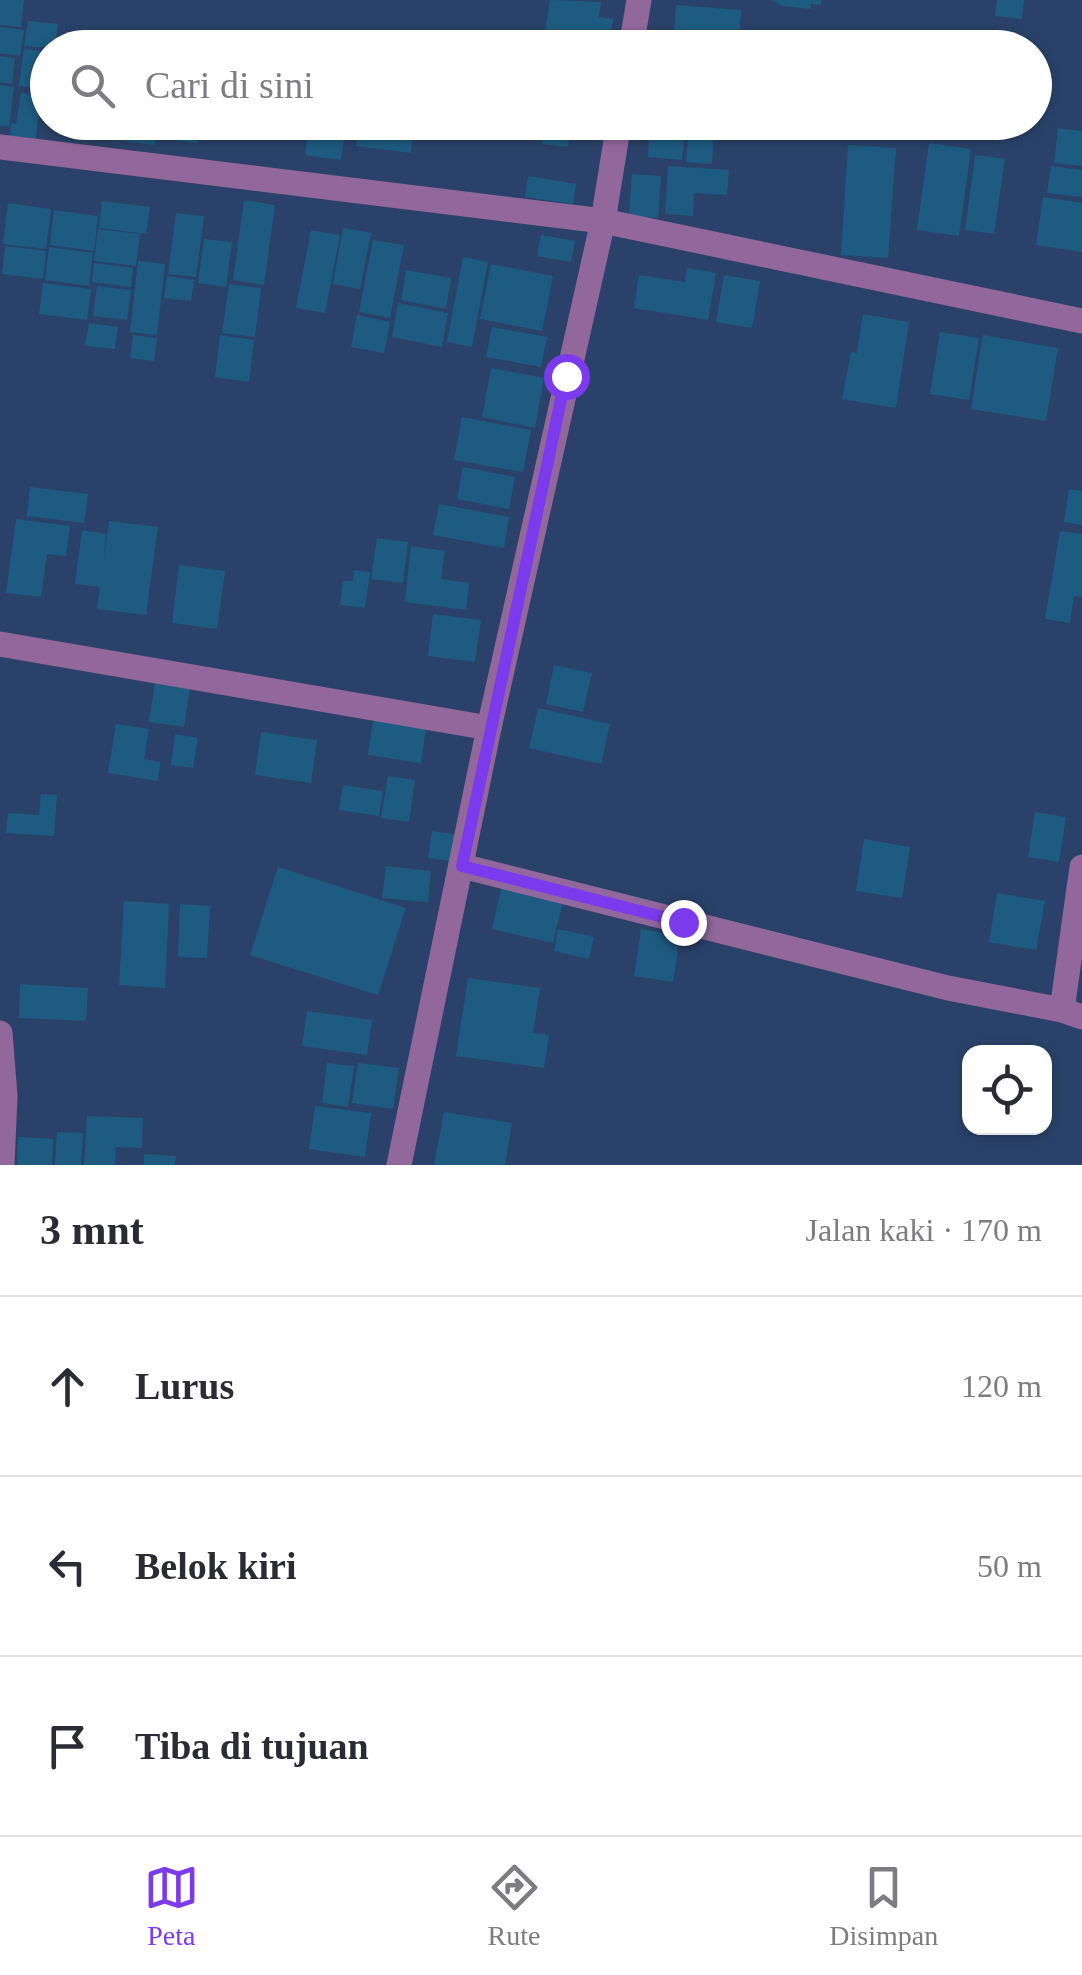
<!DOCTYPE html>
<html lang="id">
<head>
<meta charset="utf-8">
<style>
	:root { --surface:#fff; --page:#f2f2f3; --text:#2b2b33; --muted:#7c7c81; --line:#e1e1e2; --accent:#7c3aed }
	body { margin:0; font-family:Georgia,serif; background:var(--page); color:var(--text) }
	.controls { position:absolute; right:30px; bottom:30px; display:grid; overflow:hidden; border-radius:20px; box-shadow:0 2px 8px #0004 }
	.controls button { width:90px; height:90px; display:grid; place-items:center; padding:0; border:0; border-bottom:2px solid var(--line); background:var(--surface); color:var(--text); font:50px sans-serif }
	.stop { position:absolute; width:30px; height:30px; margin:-22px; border:8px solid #7c3aed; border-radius:50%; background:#fff }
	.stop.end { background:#7c3aed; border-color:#fff; box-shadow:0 2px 10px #0008 }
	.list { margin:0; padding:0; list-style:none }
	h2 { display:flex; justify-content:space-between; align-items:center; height:130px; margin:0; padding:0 40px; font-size:42px }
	h2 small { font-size:32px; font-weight:400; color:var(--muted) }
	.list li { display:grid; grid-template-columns:65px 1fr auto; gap:30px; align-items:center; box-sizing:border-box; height:180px; padding:0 40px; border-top:2px solid var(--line) }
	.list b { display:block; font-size:38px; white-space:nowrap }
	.list em { font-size:32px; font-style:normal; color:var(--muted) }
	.icon { flex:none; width:55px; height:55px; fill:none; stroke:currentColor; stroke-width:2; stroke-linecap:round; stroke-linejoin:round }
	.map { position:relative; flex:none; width:1082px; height:1165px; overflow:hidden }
	.search { position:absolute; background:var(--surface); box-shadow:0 2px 8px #0004; left:30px; right:30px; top:30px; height:110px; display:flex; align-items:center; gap:25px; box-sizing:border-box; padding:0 35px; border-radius:55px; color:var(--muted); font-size:38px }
	.sheet { height:670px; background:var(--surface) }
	nav { display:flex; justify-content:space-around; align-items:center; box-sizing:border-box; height:140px; border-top:2px solid var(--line); background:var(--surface); font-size:28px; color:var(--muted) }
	nav a { display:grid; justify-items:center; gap:5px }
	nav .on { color:var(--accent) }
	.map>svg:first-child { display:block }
	.building { fill:#1e5b80 }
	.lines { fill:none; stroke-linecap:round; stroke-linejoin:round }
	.minor { stroke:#92689c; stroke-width:25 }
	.route { stroke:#7c3aed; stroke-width:12 }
</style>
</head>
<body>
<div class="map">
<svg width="1082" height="1165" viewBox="0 0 1082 1165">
	<rect width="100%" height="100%" fill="#2a4269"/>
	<g class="building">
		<path d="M0 0H24L21 27 0 25Z"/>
		<path d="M550 0 601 2 599 17 613 19 610 40 595 38 594 48 543 45Z"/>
		<path d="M772 0H821V5L811 4V9L782 6Z"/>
		<path d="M997 0H1024L1022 19 995 16Z"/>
		<path d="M676 5 741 10 739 40 674 35Z"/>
		<path d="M28 21 58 24 55 48 24 46Z"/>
		<path d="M0 27 24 30 20 56 0 53Z"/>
		<path d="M667 37 714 40 713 48H666Z"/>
		<path d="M477 39 516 45V48H476Z"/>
		<path d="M24 49 48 52V89L19 86Z"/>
		<path d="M0 56 15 58 12 84 0 82Z"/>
		<path d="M0 85 14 87 9 127 0 125Z"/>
		<path d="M21 93 41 95 35 145 9 142 11 123 16 124Z"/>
		<path d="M50 122H99L98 132 49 126Z"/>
		<path d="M101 122H158L155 145 99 138Z"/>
		<path d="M160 122H264L262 133 199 125 197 143 158 138Z"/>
		<path d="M309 122H346L341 160 305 155Z"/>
		<path d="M359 122H414L411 153 356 146Z"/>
		<path d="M545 122H572L568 147 542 144Z"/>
		<path d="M650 122H685L682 160 648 157Z"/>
		<path d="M689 124 714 126 712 164 686 162Z"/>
		<path d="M1058 128 1082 131V166L1054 163Z"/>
		<path d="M929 143 971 149 959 236 917 230Z"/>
		<path d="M848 145 896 148 888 258 841 255Z"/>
		<path d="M975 155 1005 159 994 234 965 230Z"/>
		<path d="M668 166 729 170 727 195 694 193 693 216 665 214Z"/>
		<path d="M1051 166 1082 170V197L1047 193Z"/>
		<path d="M632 174 661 176 658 218 629 216Z"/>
		<path d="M528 176 576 184 573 204 525 197Z"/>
		<path d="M1043 197 1082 203V252L1036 245Z"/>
		<path d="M244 200 275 205 264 285 233 280Z"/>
		<path d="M102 201 150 207 146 234 99 228Z"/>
		<path d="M8 203 51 209 46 249 3 244Z"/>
		<path d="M54 210 98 216 94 251 50 245Z"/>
		<path d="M176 213 204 216 196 277 168 274Z"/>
		<path d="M343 228 371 233 360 289 333 284Z"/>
		<path d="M98 229 140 234 136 266 94 261Z"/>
		<path d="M311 230 340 235 325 313 296 308Z"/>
		<path d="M541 235 575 241 571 262 537 256Z"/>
		<path d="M204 239 232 242 226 287 198 283Z"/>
		<path d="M373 240 404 245 390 318 359 312Z"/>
		<path d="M5 246 46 251 43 279 2 274Z"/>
		<path d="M49 247 93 253 89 286 45 280Z"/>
		<path d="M463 257 488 262 472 347 447 342Z"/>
		<path d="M138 261 165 264 157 335 130 332Z"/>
		<path d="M94 263 133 268 131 287 92 282Z"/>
		<path d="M491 264 553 276 542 331 480 319Z"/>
		<path d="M687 268 716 273 708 320 634 308 639 275 685 282Z"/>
		<path d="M406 270 451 278 446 309 401 300Z"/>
		<path d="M724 275 760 281 752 328 716 322Z"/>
		<path d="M167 276 194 280 191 301 164 298Z"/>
		<path d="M43 283 91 289 87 320 39 314Z"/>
		<path d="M229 284 261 288 255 337 222 333Z"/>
		<path d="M97 286 131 290 127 320 93 316Z"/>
		<path d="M398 303 448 313 442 347 392 337Z"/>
		<path d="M863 314 909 322 896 408 842 399 851 352 857 353Z"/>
		<path d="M357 315 390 322 384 353 351 347Z"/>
		<path d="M89 323 118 327 115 349 85 346Z"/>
		<path d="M492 327 547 337 541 367 486 357Z"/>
		<path d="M940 332 979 338 969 400 930 394Z"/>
		<path d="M133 335 157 338 154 361 130 358Z"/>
		<path d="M220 335 254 340 249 382 215 377Z"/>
		<path d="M983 335 1058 348 1046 421 971 409Z"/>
		<path d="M491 368 544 378 535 428 482 417Z"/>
		<path d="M462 417 531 430 523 472 454 460Z"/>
		<path d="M463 467 515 477 509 509 457 499Z"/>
		<path d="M30 487 88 494 84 523 27 516Z"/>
		<path d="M1069 489 1082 491V525L1064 522Z"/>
		<path d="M439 504 509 517 504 548 433 535Z"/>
		<path d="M16 519 70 526 66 556 47 554 41 597 6 593Z"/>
		<path d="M109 521 158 527 146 615 97 609 100 587 75 584 82 530 106 534 104 558Z"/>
		<path d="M1060 531 1082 534V597L1074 596 1070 623 1045 619Z"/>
		<path d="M377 538 408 542 403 583 371 579Z"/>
		<path d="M411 546 445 551 441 579 469 583 466 610 405 602Z"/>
		<path d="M179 565 225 571 217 629 172 623Z"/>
		<path d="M354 570 370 572 365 608 340 605 343 581H353Z"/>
		<path d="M433 614 481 620 475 662 428 656Z"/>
		<path d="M554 665 592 673 583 712 546 704Z"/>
		<path d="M155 682 190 687 184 727 149 722Z"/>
		<path d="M538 708 610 724 601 764 529 748Z"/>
		<path d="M373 720 426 727 421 763 368 755Z"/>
		<path d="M116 724 149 729 144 759 160 762 158 781 108 773Z"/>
		<path d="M261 732 317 740 311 783 255 775Z"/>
		<path d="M175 734 198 738 193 768 171 765Z"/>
		<path d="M388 776 415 780 409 822 381 818Z"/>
		<path d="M343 785 383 791 379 816 339 810Z"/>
		<path d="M41 794 57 795 54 836 6 833 8 813 39 815Z"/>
		<path d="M1035 812 1066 817 1059 862 1028 857Z"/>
		<path d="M432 831 461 835 457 862 428 858Z"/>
		<path d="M864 839 910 847 902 898 856 891Z"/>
		<path d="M386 866 431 871 428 902 382 898Z"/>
		<path d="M278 867 406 908 378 995 250 955Z"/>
		<path d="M502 884 564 897 553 943 492 929Z"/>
		<path d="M997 893 1045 901 1036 950 989 942Z"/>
		<path d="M124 901 169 904 165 988 119 985Z"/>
		<path d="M180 904 210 906 207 958 178 957Z"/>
		<path d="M558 929 594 937 589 959 554 951Z"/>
		<path d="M641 929 680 936 673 982 634 976Z"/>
		<path d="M468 978 540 988 533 1033 549 1035 544 1068 456 1056Z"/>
		<path d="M20 984 88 988 86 1021 19 1018Z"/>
		<path d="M307 1011 372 1020 367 1055 302 1046Z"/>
		<path d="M327 1063 354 1066 348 1107 322 1103Z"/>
		<path d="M358 1063 399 1068 393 1109 352 1103Z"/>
		<path d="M315 1106 371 1113 365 1157 309 1149Z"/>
		<path d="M444 1112 512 1123 505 1165H434Z"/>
		<path d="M87 1116 143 1118 142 1148 116 1147 115 1165H84Z"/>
		<path d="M57 1132 83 1133 81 1165H55Z"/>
		<path d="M18 1137 53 1139 52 1165H17Z"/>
		<path d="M144 1154 176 1156 175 1165H144Z"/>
	</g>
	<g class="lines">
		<g class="minor">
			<path d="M631 48 639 0"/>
			<path d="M0 147 603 221 1082 321"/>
			<path d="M0 644 489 728"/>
			<path d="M462 866 948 988 1062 1010 1082 1017"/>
			<path d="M1062 1010 1082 867"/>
			<path d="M0 1033 5 1096 2 1165"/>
			<path d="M399 1165 489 728 603 221 619 122"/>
		</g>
	</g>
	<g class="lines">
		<path class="route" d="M566 376 462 866 683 922"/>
	</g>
</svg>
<div class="controls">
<button><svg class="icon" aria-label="locate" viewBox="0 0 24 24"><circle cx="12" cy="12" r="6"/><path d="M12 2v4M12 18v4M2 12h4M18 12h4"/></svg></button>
</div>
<div class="stop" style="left:566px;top:376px"></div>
<div class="stop end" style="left:683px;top:922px"></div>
<div class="search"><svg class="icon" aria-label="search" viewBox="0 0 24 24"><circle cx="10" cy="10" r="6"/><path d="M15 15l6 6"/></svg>Cari di sini</div>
</div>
<section class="sheet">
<h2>3 mnt<small>Jalan kaki · 170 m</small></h2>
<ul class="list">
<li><svg class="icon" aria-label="ahead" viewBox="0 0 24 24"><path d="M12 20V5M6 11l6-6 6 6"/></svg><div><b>Lurus</b></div><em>120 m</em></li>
<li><svg class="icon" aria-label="left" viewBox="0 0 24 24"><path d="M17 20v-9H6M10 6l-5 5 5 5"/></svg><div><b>Belok kiri</b></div><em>50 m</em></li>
<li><svg class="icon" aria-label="arrive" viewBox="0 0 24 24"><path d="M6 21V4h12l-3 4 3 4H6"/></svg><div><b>Tiba di tujuan</b></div></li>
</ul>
</section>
<nav>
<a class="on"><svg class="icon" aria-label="map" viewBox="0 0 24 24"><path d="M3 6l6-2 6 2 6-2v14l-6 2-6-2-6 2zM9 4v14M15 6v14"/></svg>Peta</a>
<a><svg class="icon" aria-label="directions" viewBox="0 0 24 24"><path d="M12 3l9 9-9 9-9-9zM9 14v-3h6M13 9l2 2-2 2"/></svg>Rute</a>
<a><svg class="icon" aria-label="saved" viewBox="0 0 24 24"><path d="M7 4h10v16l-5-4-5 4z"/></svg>Disimpan</a>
</nav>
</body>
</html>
